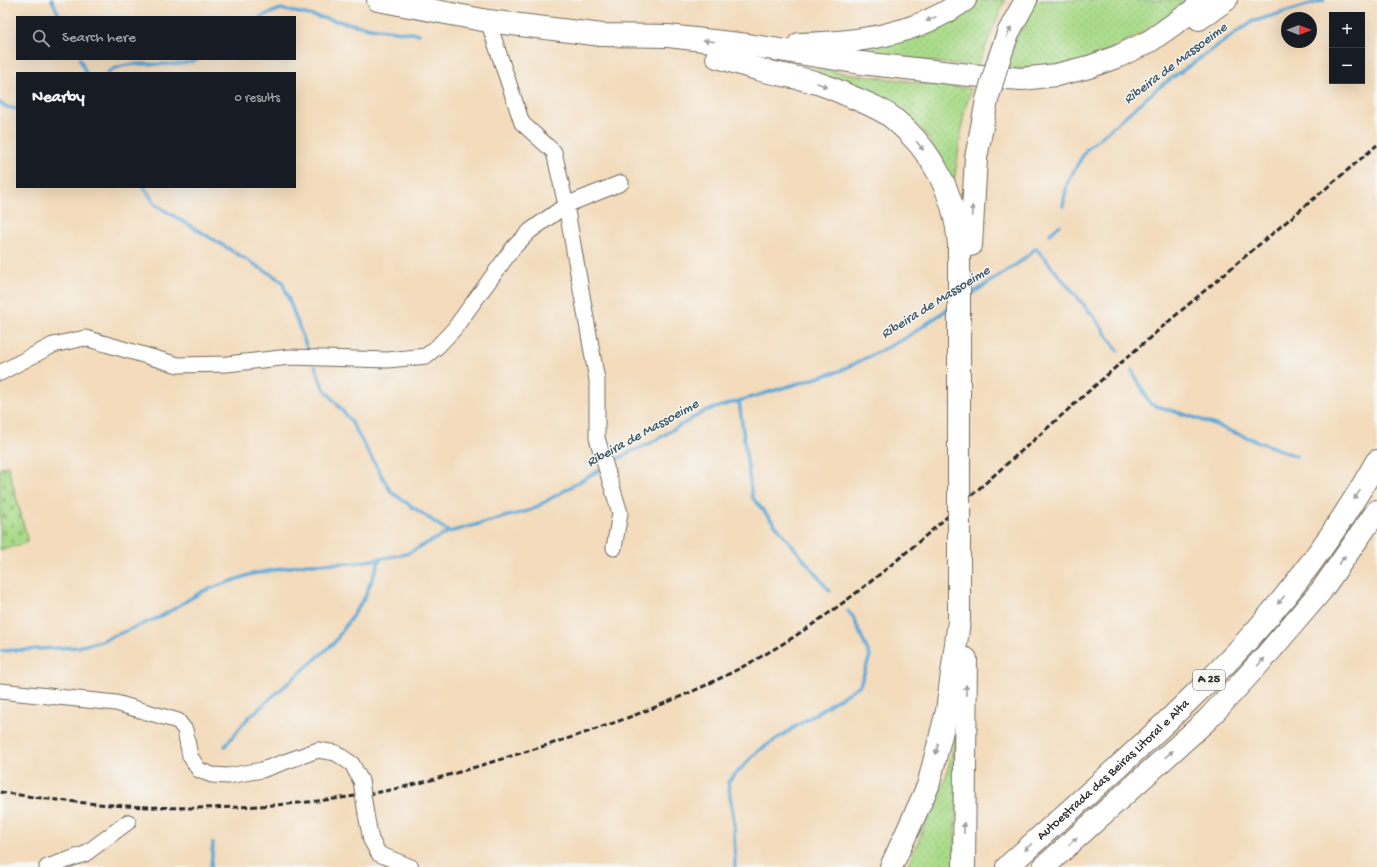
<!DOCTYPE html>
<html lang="en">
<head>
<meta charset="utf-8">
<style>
	:root { --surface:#171b24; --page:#20242c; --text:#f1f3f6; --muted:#9ea1a6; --line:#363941 }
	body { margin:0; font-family:"Gochi Hand",sans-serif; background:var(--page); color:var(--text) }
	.controls { position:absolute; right:12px; top:12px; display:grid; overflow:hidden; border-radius:0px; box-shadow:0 4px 16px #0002 }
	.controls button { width:36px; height:36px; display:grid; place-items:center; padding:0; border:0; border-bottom:1px solid var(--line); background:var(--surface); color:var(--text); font:20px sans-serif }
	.compass { position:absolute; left:1281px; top:12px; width:36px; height:36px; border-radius:50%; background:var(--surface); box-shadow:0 4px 16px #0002; rotate:90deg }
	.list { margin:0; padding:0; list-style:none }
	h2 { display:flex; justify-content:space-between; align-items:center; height:52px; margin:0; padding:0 16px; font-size:17px }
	h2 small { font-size:13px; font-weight:400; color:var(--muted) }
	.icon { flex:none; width:22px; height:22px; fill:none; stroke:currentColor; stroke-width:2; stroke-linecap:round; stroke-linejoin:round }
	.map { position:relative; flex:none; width:1377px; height:867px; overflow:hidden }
	.search { position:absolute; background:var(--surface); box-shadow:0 4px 16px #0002; left:16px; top:16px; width:280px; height:44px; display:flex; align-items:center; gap:10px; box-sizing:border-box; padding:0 14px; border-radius:0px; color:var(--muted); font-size:15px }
	.panel { position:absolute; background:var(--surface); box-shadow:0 4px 16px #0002; left:16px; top:72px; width:280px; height:116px; border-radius:0px }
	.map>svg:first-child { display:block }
	.grass { fill:url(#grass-dots); stroke:#6a835a }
	.cemetery { fill:url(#cemetery-stones); stroke:#6a835a }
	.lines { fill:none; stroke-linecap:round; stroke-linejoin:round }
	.stream { stroke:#5ea8d6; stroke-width:3.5 }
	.minor-casing { stroke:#71695d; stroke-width:17 }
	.highway-casing { stroke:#71695d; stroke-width:24 }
	.minor { stroke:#fff; stroke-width:15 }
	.highway { stroke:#fff; stroke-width:22 }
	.rail { stroke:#2b2b2b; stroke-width:3; stroke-dasharray:6 3; stroke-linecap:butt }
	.minor-bridge-casing { stroke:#71695d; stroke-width:17; stroke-linecap:butt }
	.highway-bridge-casing { stroke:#71695d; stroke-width:24; stroke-linecap:butt }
	.minor-bridge { stroke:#fff; stroke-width:15 }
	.highway-bridge { stroke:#fff; stroke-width:22 }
	.oneway { fill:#a0a0a0 }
	.labels { text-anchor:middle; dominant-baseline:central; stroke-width:3; stroke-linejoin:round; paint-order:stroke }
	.shield { fill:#f6f6f2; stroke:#686867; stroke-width:1 }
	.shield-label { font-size:12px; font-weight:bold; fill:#2b2b2b }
	.street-label { font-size:13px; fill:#2b2b2b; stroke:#f6f6f2 }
	.water-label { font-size:14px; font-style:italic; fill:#3d5767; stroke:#f6f6f2 }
</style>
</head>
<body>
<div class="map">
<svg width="1377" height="867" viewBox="0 0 1377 867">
	<defs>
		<pattern id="grass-dots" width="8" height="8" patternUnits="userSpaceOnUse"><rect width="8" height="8" fill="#aadb8a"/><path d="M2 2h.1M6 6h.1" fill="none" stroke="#92bc77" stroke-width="1.8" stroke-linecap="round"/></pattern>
		<pattern id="cemetery-stones" width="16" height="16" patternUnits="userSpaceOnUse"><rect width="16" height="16" fill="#aadb8a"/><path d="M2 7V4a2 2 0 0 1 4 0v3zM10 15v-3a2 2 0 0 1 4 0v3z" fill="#92bc77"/></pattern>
	</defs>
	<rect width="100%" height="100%" fill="#f6f6f2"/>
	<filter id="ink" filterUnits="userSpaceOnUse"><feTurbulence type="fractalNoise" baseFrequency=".025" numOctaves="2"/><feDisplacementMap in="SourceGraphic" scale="8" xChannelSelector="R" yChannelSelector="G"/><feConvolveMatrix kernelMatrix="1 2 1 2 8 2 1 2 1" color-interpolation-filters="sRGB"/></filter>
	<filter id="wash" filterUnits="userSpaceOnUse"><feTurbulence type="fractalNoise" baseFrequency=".012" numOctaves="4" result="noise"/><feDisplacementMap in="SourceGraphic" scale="16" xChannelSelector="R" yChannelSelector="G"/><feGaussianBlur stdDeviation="0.9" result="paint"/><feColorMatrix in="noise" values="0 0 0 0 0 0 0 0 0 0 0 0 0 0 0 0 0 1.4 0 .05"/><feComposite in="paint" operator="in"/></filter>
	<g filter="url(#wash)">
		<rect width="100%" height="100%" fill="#f3dbbb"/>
		<g class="grass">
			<path d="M973 0H1005L977 67 817 48Z"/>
			<path d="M1035 0H1195L1164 22 1091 59 1047 68 1002 69Z"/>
			<path d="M787 66 971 89 964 113 953 189 942 160 922 129 898 109Z"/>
			<path d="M960 722 954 867H907L946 777Z"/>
		</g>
		<path class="cemetery" d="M8 466 28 542 0 551V468Z"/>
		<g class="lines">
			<g class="stream">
				<path d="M52 0 60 17"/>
				<path d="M260 17 281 9 370 28 419 34"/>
				<path d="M80 59 86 73"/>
				<path d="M107 73C131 55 172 72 198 59"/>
				<path d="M0 103 7 107 17 109"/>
				<path d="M144 187 156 205 282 281 307 348"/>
				<path d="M1063 206 1067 183 1086 150 1158 88 1251 22 1324 0"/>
				<path d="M1050 234 1060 225"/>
				<path d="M967 297 1020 262 1036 248 1094 317 1118 351"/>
				<path d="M315 366 323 387 350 420 391 492 449 532 531 510 603 468"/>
				<path d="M1132 370 1150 404 1199 419 1296 456"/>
				<path d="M739 401 752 497 830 591"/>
				<path d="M609 464 630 452 647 445 705 411 840 371 904 339 951 307"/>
				<path d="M0 651 78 647 101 641 160 617 203 591 252 574 307 564 356 563 406 554 449 532"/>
				<path d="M225 746 248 718 334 643 365 597 380 559"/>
				<path d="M211 867 213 843"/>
				<path d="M735 867 734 822 728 782 758 751 860 685 870 656 853 617 848 611"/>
			</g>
		</g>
	</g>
	<g filter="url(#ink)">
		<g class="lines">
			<defs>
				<g id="minor">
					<path d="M488 21 522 123 554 152 566 205 597 380V438L620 513 614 548"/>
					<path d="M0 373 53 345 85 338 178 365 227 364 290 357 388 360 426 356 438 346 454 329 513 248 530 231 566 205 621 183"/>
					<path d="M0 691 116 703 178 721 185 730 190 756 199 770 212 775 228 776 262 770 318 750 336 753 352 764 361 781"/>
					<path d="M366 814 371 840 379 854 411 867"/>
					<path d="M47 867 85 854 128 822"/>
				</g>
				<g id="highway">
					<path d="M378 0 488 21 602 35 668 36 748 45 861 63 969 75 1022 79 1056 75 1089 67 1119 56 1150 41 1208 0"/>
					<path d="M1199 19 1226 0"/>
					<path d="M799 44C858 43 916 35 965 0"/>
					<path d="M717 57C731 61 746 66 761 70 779 75 799 77 817 83 827 86 836 90 845 94 861 101 881 108 894 119 933 151 955 195 959 244V479"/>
					<path d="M997 65 1008 33 1026 0"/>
					<path d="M971 245 976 158 987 100"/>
					<path d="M891 867 928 786 947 711 959 621V534"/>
					<path d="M964 867 966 659"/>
					<path id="s1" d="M1007 867C1067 812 1129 759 1187 702 1261 632 1327 550 1377 461"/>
					<path d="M1044 867 1207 720 1264 658 1321 591 1377 511"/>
				</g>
			</defs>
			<use href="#minor" class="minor-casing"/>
			<use href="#highway" class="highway-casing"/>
			<use href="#minor" class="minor"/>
			<use href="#highway" class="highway"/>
			<path class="rail" d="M0 792C123 812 250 814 374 793 426 784 477 766 528 751 617 724 705 692 784 643 873 588 948 515 1026 447 1066 412 1105 376 1146 341 1222 275 1300 211 1377 145"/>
			<defs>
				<path id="minor-bridge" d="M361 781 366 814"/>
				<g id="highway-bridge">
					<path d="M987 100 997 65"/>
					<path d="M959 479V534"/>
				</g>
			</defs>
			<use href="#minor-bridge" class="minor-bridge-casing"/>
			<use href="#highway-bridge" class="highway-bridge-casing"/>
			<use href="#minor-bridge" class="minor-bridge"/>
			<use href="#highway-bridge" class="highway-bridge"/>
		</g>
		<defs><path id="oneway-solid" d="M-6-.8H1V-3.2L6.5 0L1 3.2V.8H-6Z"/></defs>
		<g class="oneway">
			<use href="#oneway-solid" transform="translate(931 19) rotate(155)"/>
			<use href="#oneway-solid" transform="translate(1009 32) rotate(-65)"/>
			<use href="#oneway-solid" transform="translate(709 41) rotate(-173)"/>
			<use href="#oneway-solid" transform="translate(822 85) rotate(21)"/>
			<use href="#oneway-solid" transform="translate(920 146) rotate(51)"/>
			<use href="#oneway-solid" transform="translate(972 211) rotate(-86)"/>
			<use href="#oneway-solid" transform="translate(1357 495) rotate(124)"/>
			<use href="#oneway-solid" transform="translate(1342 560) rotate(-55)"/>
			<use href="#oneway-solid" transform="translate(1281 600) rotate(130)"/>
			<use href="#oneway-solid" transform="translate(1261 662) rotate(-48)"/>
			<use href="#oneway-solid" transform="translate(966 690) rotate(-89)"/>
			<use href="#oneway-solid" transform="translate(937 749) rotate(105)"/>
			<use href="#oneway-solid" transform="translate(1169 754) rotate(-42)"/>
			<use href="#oneway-solid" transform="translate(964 828) rotate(-90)"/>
			<use href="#oneway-solid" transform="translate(1073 841) rotate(-42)"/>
			<use href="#oneway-solid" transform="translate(1028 847) rotate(138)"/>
		</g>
	</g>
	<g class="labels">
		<rect class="shield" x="1193" y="670" width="32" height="20" rx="3"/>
		<g class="shield-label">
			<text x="1209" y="680">A 25</text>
		</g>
		<g class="street-label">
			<text stroke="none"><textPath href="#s1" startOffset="144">Autoestrada das Beiras Litoral e Alta</textPath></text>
		</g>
		<g class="water-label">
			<text transform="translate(1176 64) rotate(-37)">Ribeira de Massoeime</text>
			<text transform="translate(936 303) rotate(-32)">Ribeira de Massoeime</text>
			<text transform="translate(643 434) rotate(-29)">Ribeira de Massoeime</text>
		</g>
	</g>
</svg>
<div class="controls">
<button>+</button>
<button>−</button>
</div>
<svg class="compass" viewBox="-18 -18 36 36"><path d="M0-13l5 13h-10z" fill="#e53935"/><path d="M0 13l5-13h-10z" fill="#9ea1a6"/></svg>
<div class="search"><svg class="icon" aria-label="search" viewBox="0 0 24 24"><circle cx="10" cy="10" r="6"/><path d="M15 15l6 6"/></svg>Search here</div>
<section class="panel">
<h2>Nearby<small>0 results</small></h2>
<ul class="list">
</ul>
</section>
</div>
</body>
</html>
